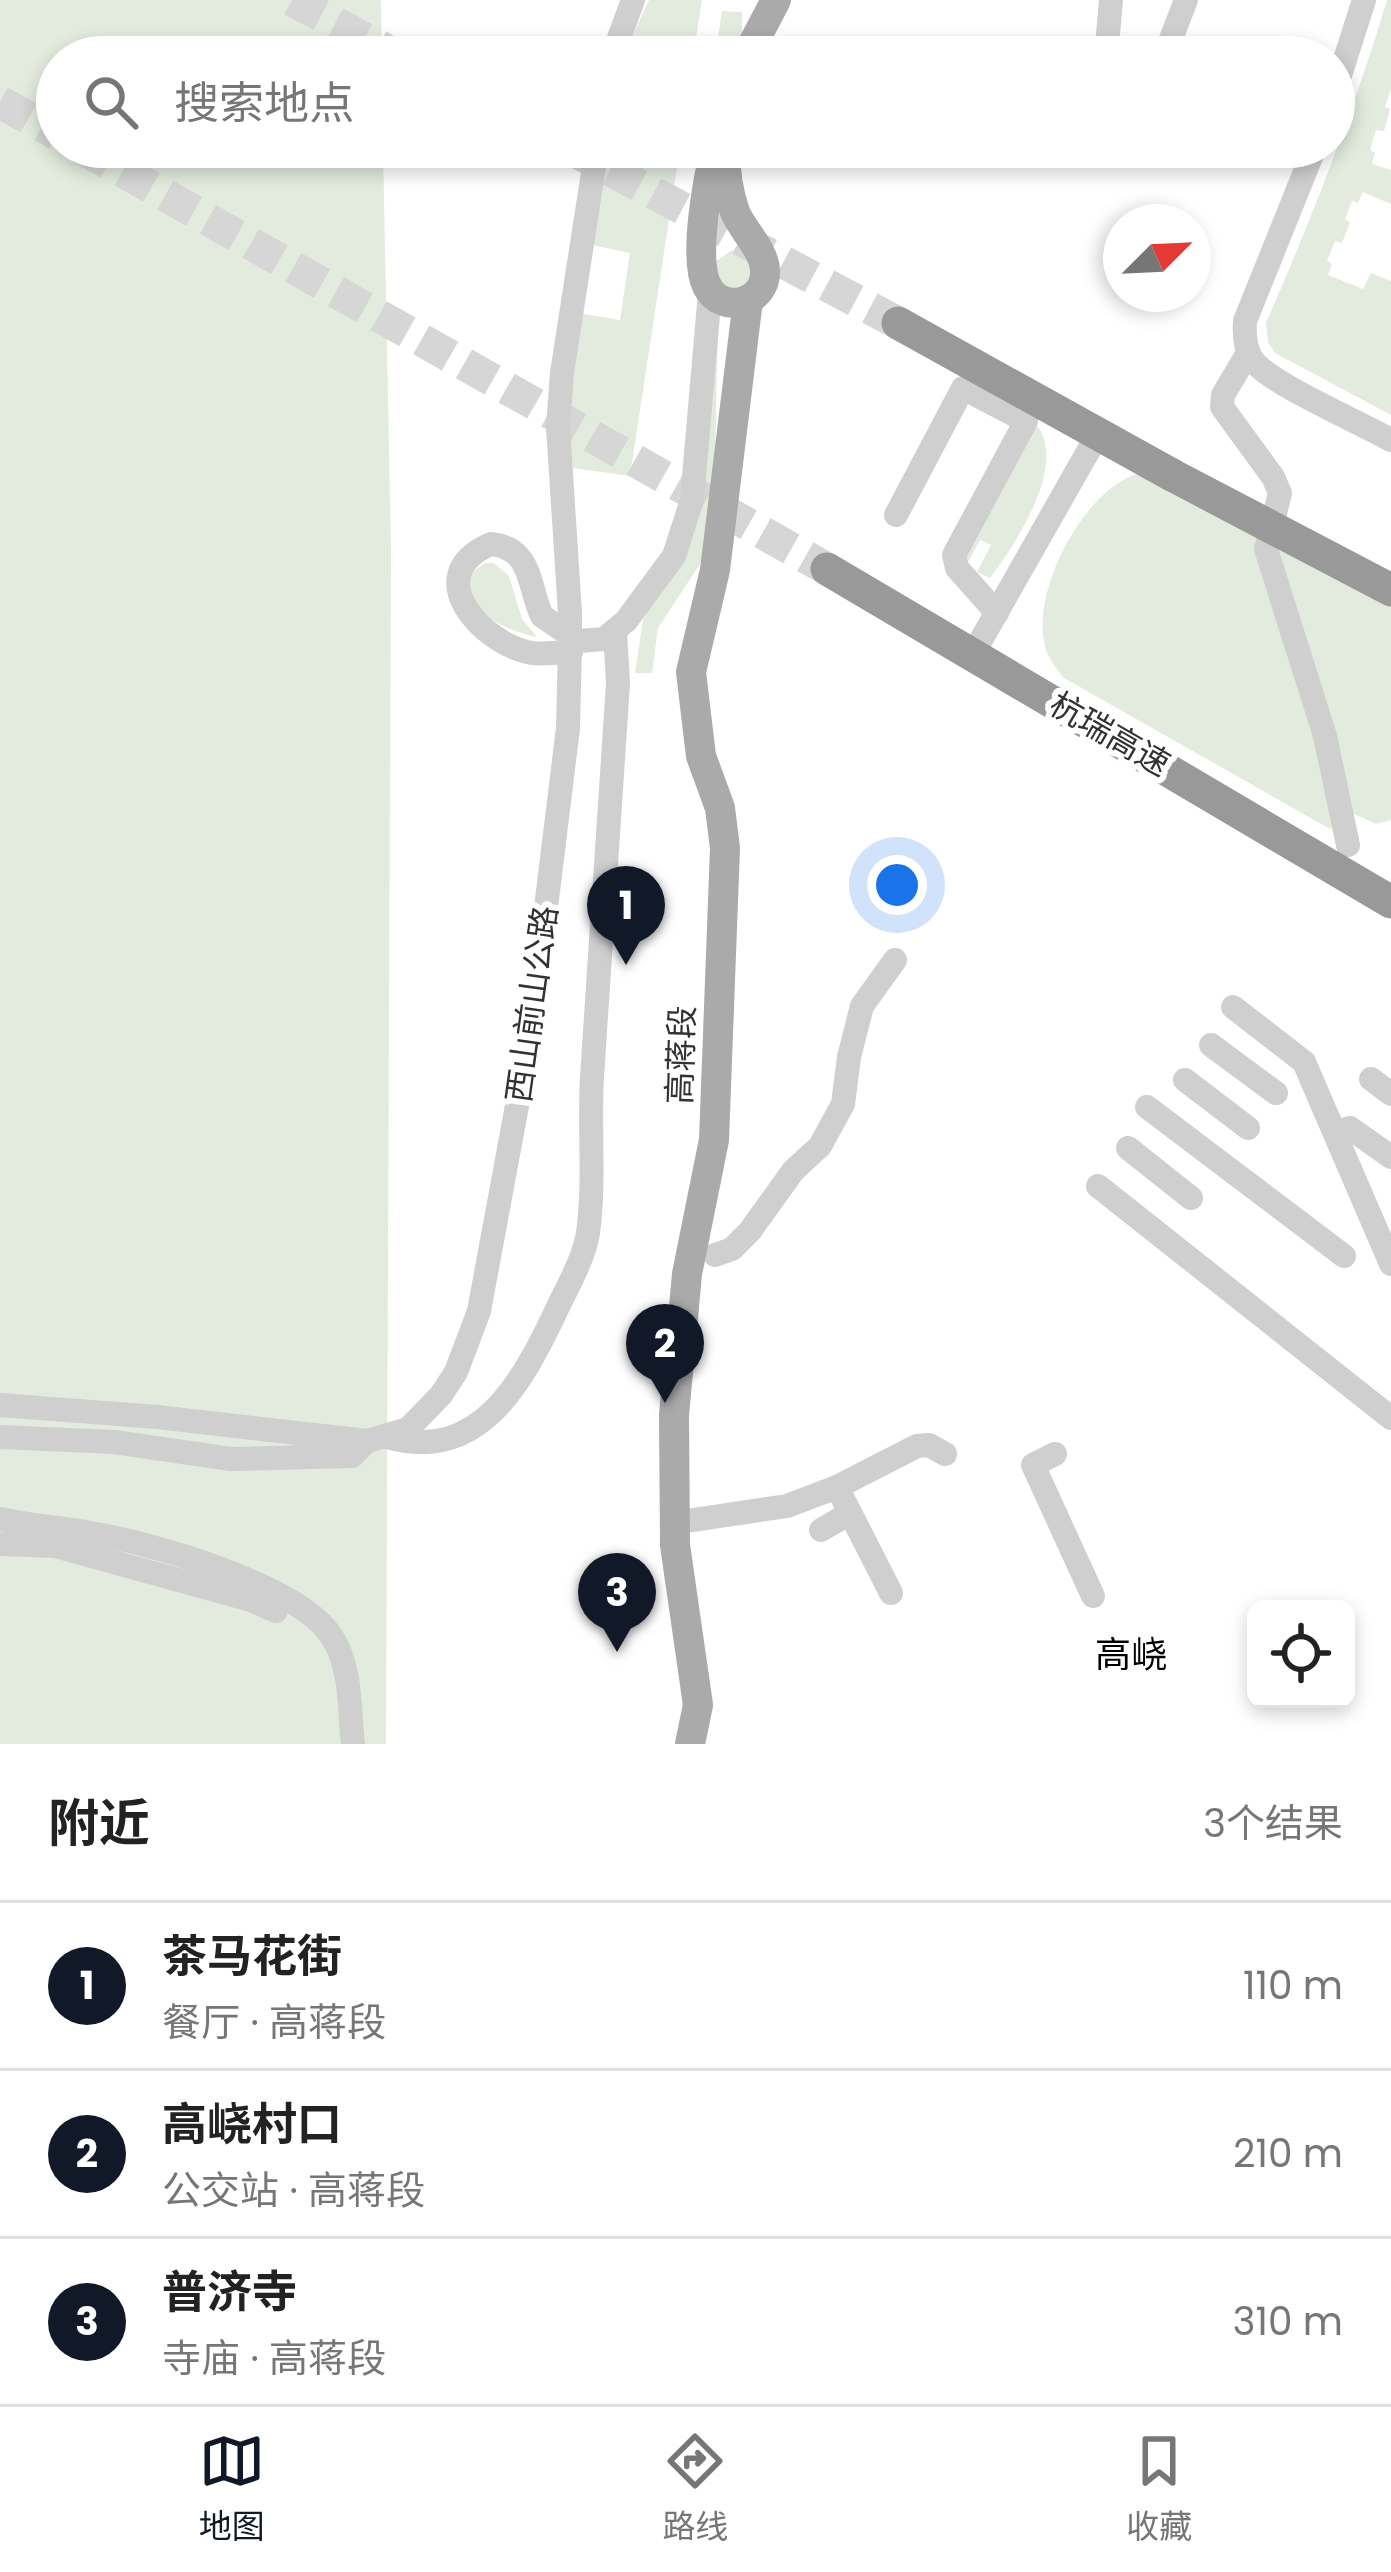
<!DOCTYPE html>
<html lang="zh">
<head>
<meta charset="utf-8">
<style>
	:root { --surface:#fff; --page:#f6f6f6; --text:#222; --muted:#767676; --line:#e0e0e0; --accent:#111827 }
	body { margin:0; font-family:Poppins,"Noto Sans SC",sans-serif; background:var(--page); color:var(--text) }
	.controls { position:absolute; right:36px; bottom:36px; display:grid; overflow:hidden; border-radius:18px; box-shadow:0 6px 18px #0003 }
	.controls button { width:108px; height:108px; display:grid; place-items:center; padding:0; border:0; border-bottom:3px solid var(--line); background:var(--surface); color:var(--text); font:60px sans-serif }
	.compass { position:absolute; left:1103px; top:204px; width:108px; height:108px; border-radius:50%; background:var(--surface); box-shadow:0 6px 18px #0003; rotate:66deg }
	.you { position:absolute; left:897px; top:885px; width:42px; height:42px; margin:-30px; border:9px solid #fff; border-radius:50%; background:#1a73e8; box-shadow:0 0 0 18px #1a73e833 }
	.badge { display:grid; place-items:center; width:78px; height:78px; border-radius:50%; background:var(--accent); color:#fff; font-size:39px; font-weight:700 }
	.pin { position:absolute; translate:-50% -99px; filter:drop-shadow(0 3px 6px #0008) }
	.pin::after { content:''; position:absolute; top:63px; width:42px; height:36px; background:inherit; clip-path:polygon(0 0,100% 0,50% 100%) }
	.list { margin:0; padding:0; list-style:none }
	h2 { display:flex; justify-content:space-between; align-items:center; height:156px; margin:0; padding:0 48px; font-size:51px }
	h2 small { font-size:39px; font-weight:400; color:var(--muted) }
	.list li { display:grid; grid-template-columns:78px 1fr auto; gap:36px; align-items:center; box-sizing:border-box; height:168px; padding:0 48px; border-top:3px solid var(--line) }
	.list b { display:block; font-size:45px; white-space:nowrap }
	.list p { margin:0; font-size:39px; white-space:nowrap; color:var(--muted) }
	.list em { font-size:39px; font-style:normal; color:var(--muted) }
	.icon { flex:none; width:66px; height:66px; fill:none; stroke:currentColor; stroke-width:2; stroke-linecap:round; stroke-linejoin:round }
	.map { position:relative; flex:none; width:1391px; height:1744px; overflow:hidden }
	.search { position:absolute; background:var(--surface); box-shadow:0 6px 18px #0003; left:36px; right:36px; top:36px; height:132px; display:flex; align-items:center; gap:30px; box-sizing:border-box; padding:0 42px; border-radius:66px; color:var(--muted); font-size:45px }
	.sheet { height:660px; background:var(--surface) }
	nav { display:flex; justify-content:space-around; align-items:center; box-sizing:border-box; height:168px; border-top:3px solid var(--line); background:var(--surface); font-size:33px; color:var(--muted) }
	nav a { display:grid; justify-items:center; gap:6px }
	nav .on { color:var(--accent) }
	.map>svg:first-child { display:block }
	.green { fill:#e3ebde }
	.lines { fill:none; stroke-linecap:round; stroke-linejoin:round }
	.highway-tunnel { stroke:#d6d6d6; stroke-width:33; stroke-dasharray:33 16; stroke-linecap:butt }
	.minor { stroke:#cfcfcf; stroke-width:24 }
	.major { stroke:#aaa; stroke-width:30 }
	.highway { stroke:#999; stroke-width:33 }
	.minor-bridge { stroke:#cfcfcf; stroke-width:24 }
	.highway-bridge { stroke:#999; stroke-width:33 }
	.labels { text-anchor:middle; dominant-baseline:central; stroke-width:12; stroke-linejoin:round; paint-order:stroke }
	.street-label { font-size:33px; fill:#323232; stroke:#fff }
	.neighbourhood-label { font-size:36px; fill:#000; stroke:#fff }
</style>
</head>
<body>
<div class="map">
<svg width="1391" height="1744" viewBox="0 0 1391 1744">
	<rect width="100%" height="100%" fill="#fff"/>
	<g class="green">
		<path d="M0 0H381L382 57H57V147H383L391 549 386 1744H0Z"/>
		<path d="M649 0H702L693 57H623Z"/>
		<path d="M1387 0H1391V89L1385 107 1390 109 1384 131 1376 130 1370 150 1375 153 1372 164 1391 170V204L1363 192 1358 203 1352 201 1345 219 1350 222 1342 243 1335 241 1327 261 1332 264 1328 275 1363 289 1371 273 1391 281V415L1275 353 1268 342 1266 323C1312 218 1354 110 1387 0Z"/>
		<path d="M722 11 742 12V33L731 57H715Z"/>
		<path d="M606 147H680L630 476 573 468C559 419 575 362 583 314L620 320 630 253 592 245Z"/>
		<path d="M732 250 745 253 754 263 749 287 722 289 715 262Z"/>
		<path d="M718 320 715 461 702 561 658 628 652 673H635L643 620 665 579Z"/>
		<path d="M1034 422C1071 461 1015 545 990 578L977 572 991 545 980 540 967 564 963 555Z"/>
		<path d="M1145 472 1391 602V820L1376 824 1343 809 1330 829 1064 678C1056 668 1048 658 1045 646 1030 590 1087 482 1145 472Z"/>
		<path d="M485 563H494L509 576 522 619 537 637C501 628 468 615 470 574Z"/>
	</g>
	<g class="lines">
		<g class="highway-tunnel">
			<path d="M292 0 399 57"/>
			<path d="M0 102 57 134"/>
			<path d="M80 147 827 569"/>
			<path d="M567 147 898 323"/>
		</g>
		<g class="minor">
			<path d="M612 57 633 0"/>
			<path d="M1106 57 1111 0"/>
			<path d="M1164 57 1186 0"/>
			<path d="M1334 94 1364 0"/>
			<path d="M1315 147 1245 321C1244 337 1245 353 1257 365 1279 387 1360 423 1391 440"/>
			<path d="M1248 353 1223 395 1222 407 1273 477 1280 493 1266 549 1325 736 1348 845"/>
			<path d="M896 515 963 388 1026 421 954 555 957 568 997 613"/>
			<path d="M570 613 558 427 562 373 597 147"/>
			<path d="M571 652C559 652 544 655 532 653 483 645 418 575 491 544 533 548 528 587 542 616L579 641 604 639 626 621 674 556 692 500 710 292"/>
			<path d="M973 654 1098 434"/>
			<path d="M1233 1007 1304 1062 1391 1264"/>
			<path d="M1211 1045 1276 1093"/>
			<path d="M1371 1079 1391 1094"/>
			<path d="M1185 1080 1248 1128"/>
			<path d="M1147 1107 1344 1256"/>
			<path d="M1335 1132 1350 1128 1391 1157"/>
			<path d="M1128 1148 1191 1198"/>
			<path d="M1098 1186 1391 1418"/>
			<path d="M715 1255 732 1249 750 1231 793 1171 820 1146 843 1104 849 1057 862 1006 895 960"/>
			<path d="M0 1405 157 1417 367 1441 408 1429 441 1395 456 1372 479 1311 531 1030 568 728 570 645"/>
			<path d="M0 1437 114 1442 231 1459 352 1456 367 1441"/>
			<path d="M387 1437C480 1464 523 1381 557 1309 568 1286 584 1258 588 1233 595 1182 589 1128 592 1077 600 946 609 815 618 683L615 632"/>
			<path d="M1055 1454 1033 1465 1093 1596"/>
			<path d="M837 1487 891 1593"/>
			<path d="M0 1519C30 1526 61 1527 91 1533 150 1543 300 1585 332 1637 352 1668 349 1709 353 1744"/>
			<path d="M673 1523 787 1506 837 1487 917 1446 929 1445 945 1454"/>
			<path d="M821 1530 850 1513"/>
			<path d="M0 1544 55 1546 251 1600 276 1611"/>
		</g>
		<g class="major">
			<path d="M746 57 776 0"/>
			<path d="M716 147C708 177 693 259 707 286 722 316 767 303 765 270 764 250 743 231 735 212 728 192 725 168 725 147"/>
			<path d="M690 1744 698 1705 675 1545 674 1415 687 1274 714 1140 725 848 720 808 701 756 691 672 715 570 748 300"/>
		</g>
		<g class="highway">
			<path d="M898 323 1172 475"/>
			<path d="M827 569 1391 902"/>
		</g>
		<path class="minor-bridge" d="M570 613V645"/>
		<path class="highway-bridge" d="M1172 475 1391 590"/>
	</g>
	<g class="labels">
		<g class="street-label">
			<text transform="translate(1110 734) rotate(30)">杭瑞高速</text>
			<text transform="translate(532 1004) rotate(-82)">西山前山公路</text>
			<text transform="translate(681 1055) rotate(-88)">高蒋段</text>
		</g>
		<g class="neighbourhood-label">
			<text x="1131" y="1654">高峣</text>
		</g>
	</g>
</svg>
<div class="controls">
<button><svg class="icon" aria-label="locate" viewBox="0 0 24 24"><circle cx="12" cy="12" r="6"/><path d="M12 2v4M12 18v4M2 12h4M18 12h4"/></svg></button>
</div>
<svg class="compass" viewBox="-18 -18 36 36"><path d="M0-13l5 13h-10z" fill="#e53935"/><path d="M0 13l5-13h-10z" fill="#767676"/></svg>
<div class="you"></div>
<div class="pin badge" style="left:626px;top:965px">1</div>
<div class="pin badge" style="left:665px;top:1403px">2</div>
<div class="pin badge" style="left:617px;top:1652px">3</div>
<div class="search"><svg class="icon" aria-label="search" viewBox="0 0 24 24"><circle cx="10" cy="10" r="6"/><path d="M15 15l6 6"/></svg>搜索地点</div>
</div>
<section class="sheet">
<h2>附近<small>3个结果</small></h2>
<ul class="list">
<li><span class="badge">1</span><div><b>茶马花街</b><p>餐厅 · 高蒋段</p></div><em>110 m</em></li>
<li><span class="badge">2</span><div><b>高峣村口</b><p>公交站 · 高蒋段</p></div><em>210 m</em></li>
<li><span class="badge">3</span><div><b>普济寺</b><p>寺庙 · 高蒋段</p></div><em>310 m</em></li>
</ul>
</section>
<nav>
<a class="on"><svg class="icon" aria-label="map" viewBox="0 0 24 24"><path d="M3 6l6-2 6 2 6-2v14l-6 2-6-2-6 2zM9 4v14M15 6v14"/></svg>地图</a>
<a><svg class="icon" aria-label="directions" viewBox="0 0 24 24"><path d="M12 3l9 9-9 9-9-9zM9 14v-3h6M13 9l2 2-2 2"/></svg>路线</a>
<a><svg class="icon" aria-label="saved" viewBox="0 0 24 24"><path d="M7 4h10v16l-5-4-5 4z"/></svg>收藏</a>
</nav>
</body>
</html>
